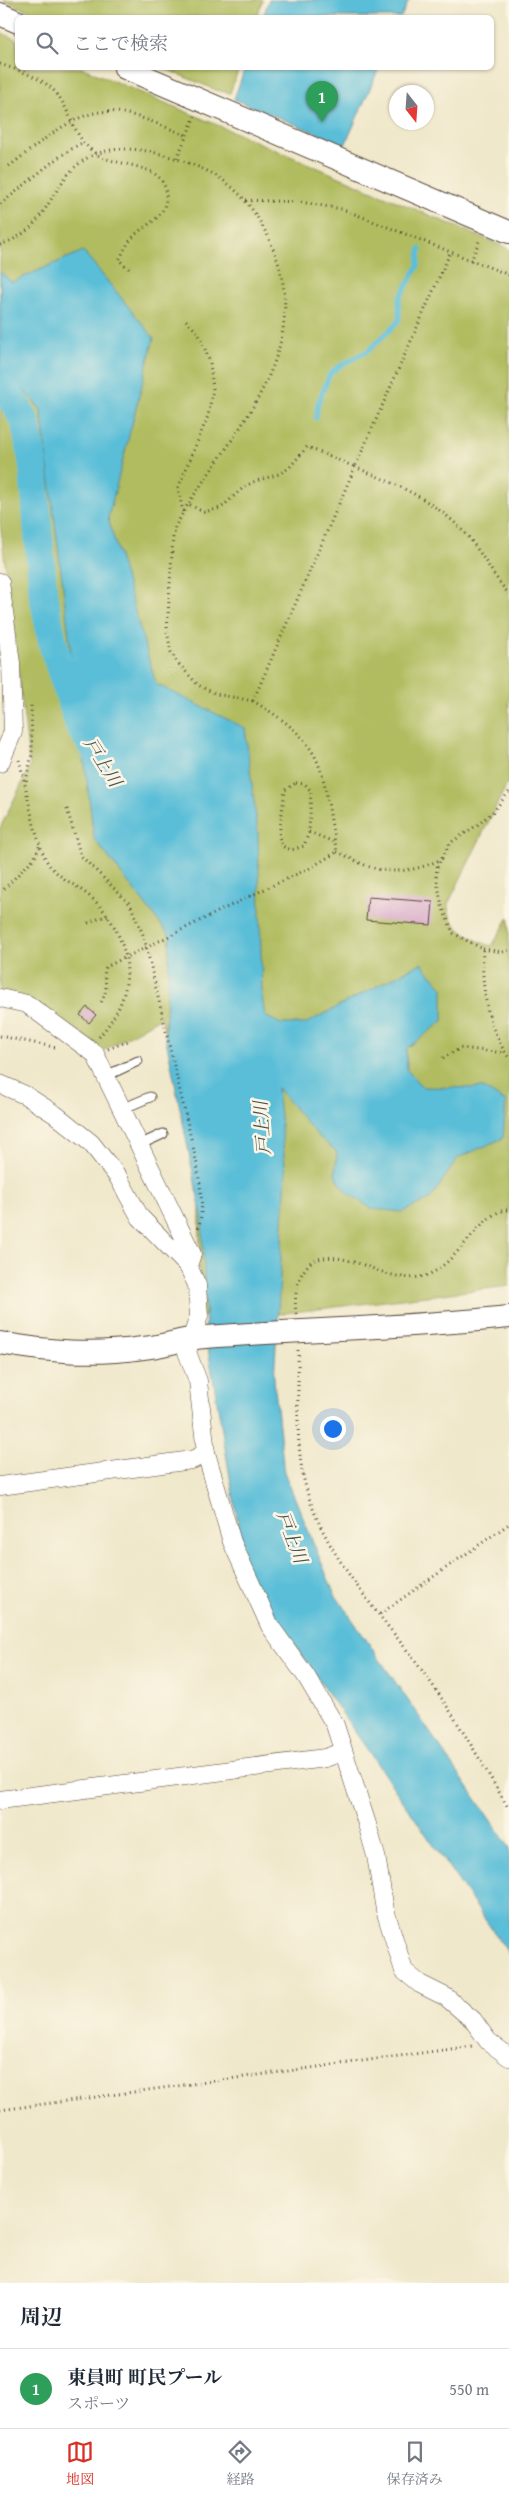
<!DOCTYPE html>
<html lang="ja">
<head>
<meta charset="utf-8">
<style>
	:root { --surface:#fff; --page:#f2f2f3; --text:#1f2937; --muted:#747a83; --line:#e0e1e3; --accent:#d93025 }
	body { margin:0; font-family:"Gentium Book Plus","Noto Serif JP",serif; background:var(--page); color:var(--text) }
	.compass { position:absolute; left:389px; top:85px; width:45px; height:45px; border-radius:50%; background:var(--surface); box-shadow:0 1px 4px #0004; rotate:163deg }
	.you { position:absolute; left:332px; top:1428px; width:18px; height:18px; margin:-12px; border:4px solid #fff; border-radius:50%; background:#1a73e8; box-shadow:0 0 0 8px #1a73e833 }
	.badge { display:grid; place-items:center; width:32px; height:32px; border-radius:50%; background:var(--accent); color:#fff; font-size:16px; font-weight:700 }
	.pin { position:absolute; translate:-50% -41px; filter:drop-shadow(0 1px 2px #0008) }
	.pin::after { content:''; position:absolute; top:26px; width:18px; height:15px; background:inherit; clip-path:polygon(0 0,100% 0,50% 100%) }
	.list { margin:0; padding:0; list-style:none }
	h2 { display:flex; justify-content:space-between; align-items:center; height:65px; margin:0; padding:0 20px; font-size:21px }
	h2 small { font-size:16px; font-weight:400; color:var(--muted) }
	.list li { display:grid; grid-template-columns:32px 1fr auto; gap:15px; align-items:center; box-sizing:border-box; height:80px; padding:0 20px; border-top:1px solid var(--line) }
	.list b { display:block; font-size:19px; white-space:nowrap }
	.list p { margin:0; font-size:16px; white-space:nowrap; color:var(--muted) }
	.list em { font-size:16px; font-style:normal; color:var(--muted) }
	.icon { flex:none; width:28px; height:28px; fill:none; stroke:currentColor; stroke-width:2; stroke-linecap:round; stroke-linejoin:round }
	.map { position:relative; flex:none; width:509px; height:2283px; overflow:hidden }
	.search { position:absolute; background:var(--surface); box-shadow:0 1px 4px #0004; left:15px; right:15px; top:15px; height:55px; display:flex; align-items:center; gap:12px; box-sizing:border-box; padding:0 18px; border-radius:8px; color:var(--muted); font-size:19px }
	.sheet { height:145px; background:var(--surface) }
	nav { display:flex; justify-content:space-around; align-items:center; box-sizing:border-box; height:70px; border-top:1px solid var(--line); background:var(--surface); font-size:14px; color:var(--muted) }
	nav a { display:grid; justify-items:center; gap:2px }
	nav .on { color:var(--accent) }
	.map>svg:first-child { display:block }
	.green { fill:#b0bc5e; stroke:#76733e }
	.water { fill:#5abed8; stroke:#4a747b }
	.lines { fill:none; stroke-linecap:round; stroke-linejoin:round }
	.stream { stroke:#5abed8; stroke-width:5 }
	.river { stroke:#5abed8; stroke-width:29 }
	.building { fill:#d29ec5 }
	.service-casing { stroke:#564638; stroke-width:11 }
	.minor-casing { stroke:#564638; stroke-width:19 }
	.tertiary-casing { stroke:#564638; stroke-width:24 }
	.path { stroke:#564638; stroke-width:3; stroke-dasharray:1 4; stroke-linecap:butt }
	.service { stroke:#fff; stroke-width:9 }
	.minor { stroke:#fff; stroke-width:18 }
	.tertiary { stroke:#fff; stroke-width:22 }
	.path-bridge { stroke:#564638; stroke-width:3; stroke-dasharray:1 4; stroke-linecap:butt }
	.labels { text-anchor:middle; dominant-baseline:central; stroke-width:5; stroke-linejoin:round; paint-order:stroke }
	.water-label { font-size:18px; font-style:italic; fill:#445656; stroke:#fcf5e5 }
</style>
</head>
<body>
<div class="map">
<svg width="509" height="2283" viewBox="0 0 509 2283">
	<rect width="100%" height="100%" fill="#fcf5e5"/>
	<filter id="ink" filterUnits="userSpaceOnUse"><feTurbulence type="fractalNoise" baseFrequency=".02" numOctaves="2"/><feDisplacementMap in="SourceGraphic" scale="10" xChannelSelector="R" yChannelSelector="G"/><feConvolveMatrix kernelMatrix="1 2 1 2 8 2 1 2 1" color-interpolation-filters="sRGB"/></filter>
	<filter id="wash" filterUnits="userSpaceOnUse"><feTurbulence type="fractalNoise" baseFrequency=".0096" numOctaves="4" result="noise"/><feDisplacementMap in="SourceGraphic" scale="20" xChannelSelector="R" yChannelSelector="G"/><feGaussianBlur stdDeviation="1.12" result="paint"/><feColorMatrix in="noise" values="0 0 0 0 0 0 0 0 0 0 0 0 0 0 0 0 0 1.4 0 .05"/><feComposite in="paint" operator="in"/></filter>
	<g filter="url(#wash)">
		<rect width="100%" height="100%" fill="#f0e8cb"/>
		<g class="green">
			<path d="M3 0H263L256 17H44Z"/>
			<path d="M0 32 17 40 18 68H83L509 249V780L448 904C448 928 472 940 492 946L509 917V1286L261 1316H199L200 1185 161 1017 103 1051 0 995V828L30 767 0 522Z"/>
			<path d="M163 68H239L230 93 216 90Z"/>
		</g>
		<g class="water">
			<path d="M269 0H409L401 17H263Z"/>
			<path d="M245 68H379L345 145 234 99Z"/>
			<path d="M83 251 154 338 108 518 156 684 245 728 258 833 262 995 265 1016 281 1024H305L421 963 443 988V1021L406 1049 407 1070 422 1087 483 1088 506 1102 503 1138 458 1158 431 1198 403 1212 372 1209 345 1191 335 1174 337 1152 317 1135 277 1088 286 1173 274 1380 284 1472 334 1593 509 1847V1954L247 1576 206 1337 202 1217 165 1034 170 936 94 839 41 410 0 363V272L12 282Z"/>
		</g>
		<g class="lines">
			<path class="stream" d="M316 418 318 403 330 374 338 367 369 350 395 325 399 319V299L418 266 420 249"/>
			<path class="river" d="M0 379 25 421 33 463 43 593 54 649 80 726 101 759"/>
		</g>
		<g id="blocks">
			<g class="building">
				<path d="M368 897 433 902 431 925 366 920Z"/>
				<path d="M87 1007 96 1015 89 1023 80 1015Z"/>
			</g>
		</g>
	</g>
	<g filter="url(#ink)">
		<use href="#blocks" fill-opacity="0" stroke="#564638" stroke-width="1"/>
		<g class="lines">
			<defs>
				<g id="service">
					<path d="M106 1076 138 1061"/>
					<path d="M122 1109 150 1097"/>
					<path d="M139 1145 163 1134"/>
				</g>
				<g id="minor">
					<path d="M0 582 11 663 13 732 0 763"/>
					<path d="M0 998 27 1004 95 1054 192 1254 188 1266"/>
					<path d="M0 1084 25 1095 56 1115 91 1143 118 1177 140 1217 188 1266 197 1285 199 1316 187 1352 198 1381 206 1453 232 1542 270 1626 306 1676 335 1725 367 1824 376 1856 385 1910 404 1971 420 1984 446 1997 473 2020 488 2041 509 2057"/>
					<path d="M0 1486 192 1460 206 1453"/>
					<path d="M0 1800 325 1758 342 1752"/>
				</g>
				<g id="tertiary">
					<path d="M0 14 18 22"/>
					<path d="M125 68 509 232"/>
					<path d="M0 1343C50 1352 92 1355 143 1348 164 1346 185 1338 206 1337 307 1329 408 1328 509 1317"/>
				</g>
			</defs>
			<use href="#service" class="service-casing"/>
			<use href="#minor" class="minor-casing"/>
			<use href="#tertiary" class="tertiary-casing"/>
			<g class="path">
				<path d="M0 64C17 70 38 76 51 88 71 105 70 135 95 153 116 169 168 160 166 198 165 219 145 224 133 237 127 244 123 252 119 260L129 269"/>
				<path d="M177 158 195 116"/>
				<path d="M9 166C39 145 77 106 117 112 140 115 164 127 186 135"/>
				<path d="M246 200 300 202 342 209 509 275"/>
				<path d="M0 204C28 184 52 158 84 142"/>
				<path d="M0 245C11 241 23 235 32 226 55 201 62 167 96 154 129 141 173 156 203 169 233 182 253 206 267 235 320 341 243 420 188 504"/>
				<path d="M471 261 480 239"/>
				<path d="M183 512 178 488 208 416 213 389 210 362 204 347 198 333 184 318"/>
				<path d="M253 701 216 694 198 685 177 662 171 652 167 631 173 537 175 527 188 504 204 512 221 508 244 487 253 482 279 474 289 468 307 447 355 467 450 253"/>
				<path d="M19 760C27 787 35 847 50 866 58 876 70 882 80 889 105 906 118 928 126 957L141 950"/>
				<path d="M26 781 32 754 31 702"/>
				<path d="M296 783 305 784 311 791 309 832 304 846 291 850 282 846 279 836 285 790Z"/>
				<path d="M509 792 492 813 476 826 450 843 437 867 436 876 442 906 453 933 483 949C481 987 487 1027 509 1058"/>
				<path d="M67 809 81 856 130 904 144 937 197 1164C200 1187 205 1207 198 1229"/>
				<path d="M309 832 334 842"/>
				<path d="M337 852C348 856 358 863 370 867 392 875 422 870 443 858"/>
				<path d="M4 889 35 857 40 845"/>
				<path d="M250 896 310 868 337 852C320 772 332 747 253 701L355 467C393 483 431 498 461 529 480 548 491 574 509 594"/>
				<path d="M88 923 108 915"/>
				<path d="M483 949 502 952 509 950"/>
				<path d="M0 1036 58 1048"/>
				<path d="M99 1037C120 1012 130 990 126 957L106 967C101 981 112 985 100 1004"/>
				<path d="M108 1049 131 1040"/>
				<path d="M443 1058 461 1048 504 1053"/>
				<path d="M296 1314C294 1293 297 1275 312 1261 349 1246 386 1286 424 1276 456 1268 482 1208 509 1210"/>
				<path d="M298 1350C299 1391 295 1435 303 1475 319 1554 384 1616 429 1680 458 1721 483 1765 509 1809"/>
				<path d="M380 1614 509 1524"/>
				<path d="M0 2110 473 2046"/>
			</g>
			<use href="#service" class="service"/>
			<use href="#minor" class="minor"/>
			<use href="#tertiary" class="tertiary"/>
			<path class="path-bridge" d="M141 950 250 896"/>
		</g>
	</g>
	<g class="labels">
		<g class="water-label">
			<text transform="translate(103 762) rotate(58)">戸上川</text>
			<text transform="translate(262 1128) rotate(-94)">戸上川</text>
			<text transform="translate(292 1537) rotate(69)">戸上川</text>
		</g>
	</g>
</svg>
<svg class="compass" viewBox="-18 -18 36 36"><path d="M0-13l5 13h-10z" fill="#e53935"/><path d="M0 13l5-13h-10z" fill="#747a83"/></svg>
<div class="you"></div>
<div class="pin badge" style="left:322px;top:122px;background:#2e9e5b">1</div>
<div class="search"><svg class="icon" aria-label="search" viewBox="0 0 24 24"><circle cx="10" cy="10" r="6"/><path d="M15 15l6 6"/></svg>ここで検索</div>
</div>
<section class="sheet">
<h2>周辺<small></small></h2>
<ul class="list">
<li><span class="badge" style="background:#2e9e5b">1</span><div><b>東員町 町民プール</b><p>スポーツ</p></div><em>550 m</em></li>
</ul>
</section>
<nav>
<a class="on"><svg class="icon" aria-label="map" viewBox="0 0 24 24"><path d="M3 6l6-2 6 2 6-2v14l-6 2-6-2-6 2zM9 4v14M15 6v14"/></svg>地図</a>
<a><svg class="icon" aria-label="directions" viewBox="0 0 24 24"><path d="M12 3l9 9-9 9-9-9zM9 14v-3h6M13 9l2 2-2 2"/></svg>経路</a>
<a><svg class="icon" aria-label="saved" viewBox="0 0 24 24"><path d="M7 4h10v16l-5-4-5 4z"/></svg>保存済み</a>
</nav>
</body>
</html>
